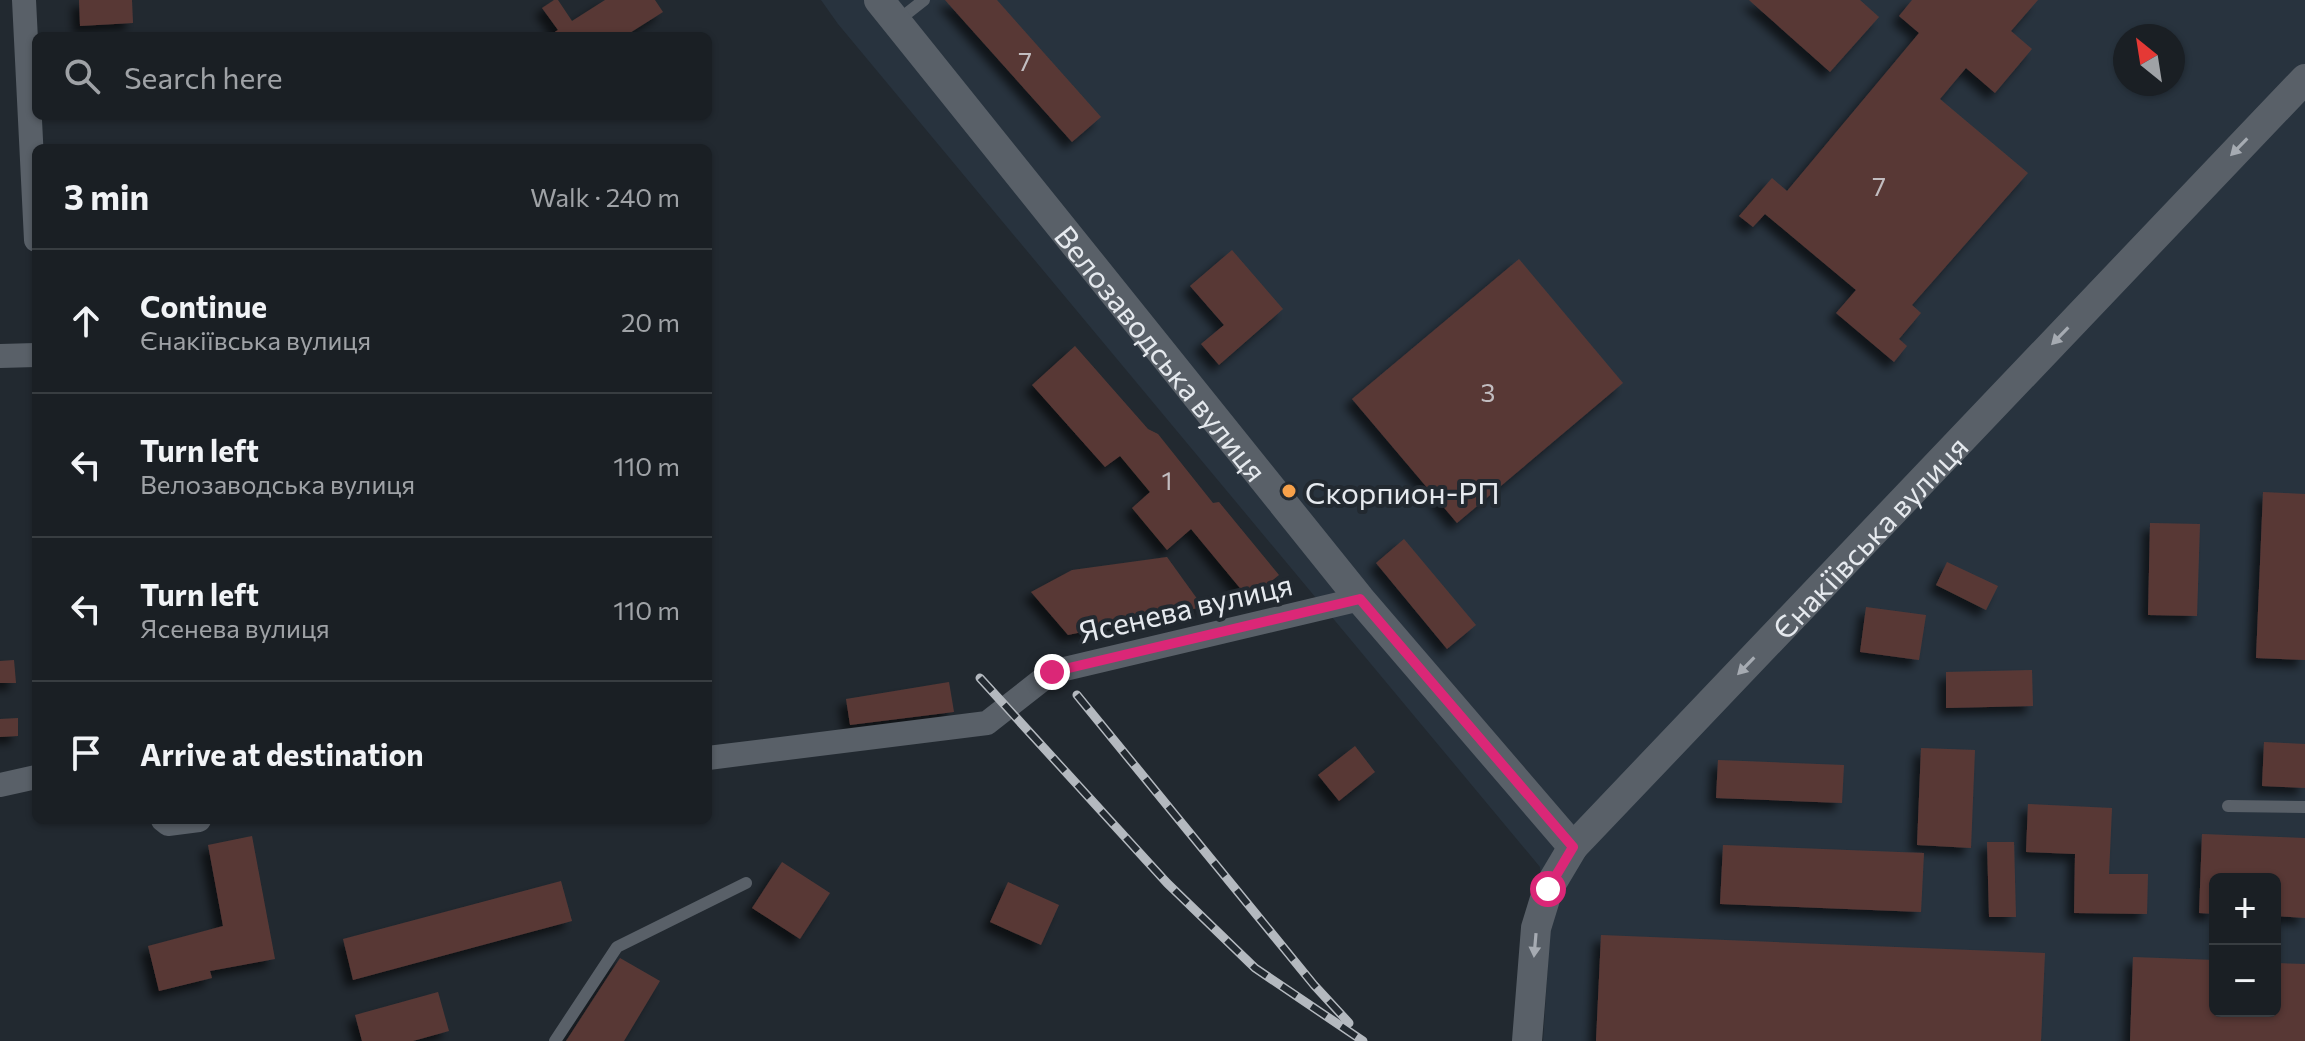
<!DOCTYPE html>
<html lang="en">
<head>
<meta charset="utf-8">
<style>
	:root { --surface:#1a1f24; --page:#23272c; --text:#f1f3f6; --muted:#9fa2a6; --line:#383d41 }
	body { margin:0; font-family:Commissioner,sans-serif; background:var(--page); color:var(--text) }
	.controls { position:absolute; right:24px; bottom:24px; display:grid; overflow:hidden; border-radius:12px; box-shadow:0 2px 6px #0004 }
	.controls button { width:72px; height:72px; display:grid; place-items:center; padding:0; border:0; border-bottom:2px solid var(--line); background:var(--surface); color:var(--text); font:40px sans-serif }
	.compass { position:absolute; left:2113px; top:24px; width:72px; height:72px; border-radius:50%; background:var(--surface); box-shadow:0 2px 6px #0004; rotate:330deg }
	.stop { position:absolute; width:24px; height:24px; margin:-18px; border:6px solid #db2777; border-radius:50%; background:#fff }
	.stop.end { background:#db2777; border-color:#fff; box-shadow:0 2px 8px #0008 }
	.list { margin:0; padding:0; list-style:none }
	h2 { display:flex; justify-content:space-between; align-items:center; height:104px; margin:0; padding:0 32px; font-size:34px }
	h2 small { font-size:26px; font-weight:400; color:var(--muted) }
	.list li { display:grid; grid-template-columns:52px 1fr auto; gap:24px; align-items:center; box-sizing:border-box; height:144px; padding:0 32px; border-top:2px solid var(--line) }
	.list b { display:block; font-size:30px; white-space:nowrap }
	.list p { margin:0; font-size:26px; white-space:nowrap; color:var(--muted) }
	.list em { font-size:26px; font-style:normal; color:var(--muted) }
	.icon { flex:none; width:44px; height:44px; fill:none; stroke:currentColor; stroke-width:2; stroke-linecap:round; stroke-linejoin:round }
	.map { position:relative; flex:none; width:2305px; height:1041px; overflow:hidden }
	.search { position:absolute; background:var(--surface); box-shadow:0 2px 6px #0004; left:32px; top:32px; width:680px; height:88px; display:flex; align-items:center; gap:20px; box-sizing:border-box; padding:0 28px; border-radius:12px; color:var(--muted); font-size:30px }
	.panel { position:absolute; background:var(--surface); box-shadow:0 2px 6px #0004; left:32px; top:144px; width:680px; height:680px; border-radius:12px }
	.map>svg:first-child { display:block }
	.built { fill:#28333e; fill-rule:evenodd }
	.building { fill:#583936; filter:url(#shadow) }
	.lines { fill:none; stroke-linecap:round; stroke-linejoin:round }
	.service { stroke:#596068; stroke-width:12 }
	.minor { stroke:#596068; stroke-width:24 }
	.tertiary { stroke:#596068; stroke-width:30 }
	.rail-casing { stroke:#b4b9bf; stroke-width:9 }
	.rail { stroke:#222930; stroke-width:6; stroke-dasharray:18; stroke-linecap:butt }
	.oneway { fill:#a6abb2 }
	.route { stroke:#db2777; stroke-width:10 }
	.poi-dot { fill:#f7a14a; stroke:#222930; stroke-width:3 }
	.labels { text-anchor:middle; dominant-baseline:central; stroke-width:8; stroke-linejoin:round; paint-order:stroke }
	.number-label { font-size:26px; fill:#c2bdc0 }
	.street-label { font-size:30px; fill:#e5e9ee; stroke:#222930 }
	.poi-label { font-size:30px; fill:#e5e9ee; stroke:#222930; text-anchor:start }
</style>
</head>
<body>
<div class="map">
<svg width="2305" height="1041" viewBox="0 0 2305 1041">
	<defs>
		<filter id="shadow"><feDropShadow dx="-7" dy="7" stdDeviation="4" flood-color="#0009"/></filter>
	</defs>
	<rect width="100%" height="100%" fill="#222930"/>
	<path class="built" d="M821 0H2305V1041H1543L1548 963 1540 867 838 24ZM2125 36H2173V84H2125ZM2215 879H2275V1011H2215Z"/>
	<g class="building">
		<path d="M79 0H132L133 23 80 26Z"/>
		<path d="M554 0H558L572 21 605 0H655L663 12 625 36H548L558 30 542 8Z"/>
		<path d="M945 0H997L1101 117 1072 142Z"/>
		<path d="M1749 0H1860L1879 17 1830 72Z"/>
		<path d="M1912 0H2038L2011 31 2032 49 1995 93 1966 68 1940 99 2028 173 1912 305 1921 313 1899 339 1907 346 1894 362 1836 313 1856 290 1765 214 1753 227 1739 216 1772 178 1787 191 1919 33 1899 16Z"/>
		<path d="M1232 250 1283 309 1219 365 1201 344 1224 325 1190 286Z"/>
		<path d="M1519 259 1623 383 1457 523 1352 399Z"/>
		<path d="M1075 346 1148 429 1158 434 1213 503 1219 502 1279 575 1249 599 1191 529 1167 550 1132 508 1150 492 1120 456 1105 467 1032 385Z"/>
		<path d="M2263 492 2305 494V660L2256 658Z"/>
		<path d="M2150 523 2200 524 2197 616 2148 615Z"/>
		<path d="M1404 539 1476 625 1447 649 1376 563Z"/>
		<path d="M1167 557 1203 607 1068 635 1031 592 1072 570Z"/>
		<path d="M1947 562 1998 586 1986 610 1936 585Z"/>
		<path d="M1866 607 1926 615 1919 660 1860 652Z"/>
		<path d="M14 660 16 683H0V661Z"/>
		<path d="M2032 670 2033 706 1946 708V672Z"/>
		<path d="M949 682 954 712 850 725 846 699Z"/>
		<path d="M18 718V736L0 737V719Z"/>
		<path d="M2264 742 2305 744V788L2262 786Z"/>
		<path d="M1355 746 1375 772 1339 801 1318 775Z"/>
		<path d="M1921 748 1975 750 1971 848 1917 845Z"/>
		<path d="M1718 760 1844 765 1842 803 1716 798Z"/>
		<path d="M2028 804 2112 808 2109 874H2148L2147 914 2074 913 2075 854 2026 852Z"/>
		<path d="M2202 834 2305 838V918L2275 916V879H2215V914L2199 913Z"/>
		<path d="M252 836 275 959 210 971 212 978 159 991 148 946 223 926 208 845Z"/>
		<path d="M1987 842H2014L2016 917H1989Z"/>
		<path d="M1723 845 1924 853 1921 912 1720 904Z"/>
		<path d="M782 862 830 893 800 939 752 908Z"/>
		<path d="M561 881 572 921 353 980 343 939Z"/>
		<path d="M1008 882 1059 905 1041 945 990 922Z"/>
		<path d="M1601 935 2045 953 2041 1041H1596Z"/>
		<path d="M2133 957 2215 960V1011H2275V963L2305 964V1041H2130Z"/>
		<path d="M620 958 660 981 624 1041H566Z"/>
		<path d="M438 992 449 1031 413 1041H362L355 1015Z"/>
	</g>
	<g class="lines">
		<g class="service">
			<path d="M896 22 924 0"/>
			<path d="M2228 806 2305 807"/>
			<path d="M555 1041 617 947 746 883"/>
		</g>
		<g class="minor">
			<path d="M24 0 36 240"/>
			<path d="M0 356 36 355"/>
			<path d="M708 758 987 723 1052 672 1360 599"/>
			<path d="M0 785 36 777"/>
			<path d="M163 820 168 824 199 820"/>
		</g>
		<g class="tertiary">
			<path id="s1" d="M879 0 1360 599 1573 847"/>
			<path id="s2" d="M1527 1041 1536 928 1548 889 1573 847 2305 79"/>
		</g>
		<defs>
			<g id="rail">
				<path d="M980 678 1167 883 1255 968 1363 1041"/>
				<path d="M1077 695 1314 985 1349 1023"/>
			</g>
		</defs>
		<use href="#rail" class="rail-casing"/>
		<use href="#rail" class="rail"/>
	</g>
	<defs><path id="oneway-solid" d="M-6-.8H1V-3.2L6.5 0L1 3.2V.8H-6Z" transform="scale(2)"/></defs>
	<g class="oneway">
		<use href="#oneway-solid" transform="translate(2239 147) rotate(134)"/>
		<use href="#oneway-solid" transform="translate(2060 336) rotate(134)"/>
		<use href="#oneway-solid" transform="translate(1746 666) rotate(134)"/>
		<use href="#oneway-solid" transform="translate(1535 945) rotate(95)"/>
	</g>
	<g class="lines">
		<path class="route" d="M1052 672 1360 599 1573 847 1548 889"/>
	</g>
	<circle class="poi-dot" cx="1289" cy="491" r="8"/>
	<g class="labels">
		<g class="number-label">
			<text x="1025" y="60">7</text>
			<text x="1879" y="185">7</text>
			<text x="1488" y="391">3</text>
			<text x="1167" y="479">1</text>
		</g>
		<g class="street-label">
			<text stroke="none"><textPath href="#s1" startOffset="452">Велозаводська вулиця</textPath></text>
			<text stroke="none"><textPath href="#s2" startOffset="632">Єнакіївська вулиця</textPath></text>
			<text transform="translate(1185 607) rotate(-13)">Ясенева вулиця</text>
		</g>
		<g class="poi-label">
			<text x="1305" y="491">Скорпион-РП</text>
		</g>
	</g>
</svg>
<div class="controls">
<button>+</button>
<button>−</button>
</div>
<svg class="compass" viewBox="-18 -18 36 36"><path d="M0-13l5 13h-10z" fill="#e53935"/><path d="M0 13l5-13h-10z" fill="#9fa2a6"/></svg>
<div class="stop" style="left:1548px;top:889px"></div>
<div class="stop end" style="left:1052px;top:672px"></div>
<div class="search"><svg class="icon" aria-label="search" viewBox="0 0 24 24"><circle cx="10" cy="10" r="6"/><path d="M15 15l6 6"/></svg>Search here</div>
<section class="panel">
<h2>3 min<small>Walk · 240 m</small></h2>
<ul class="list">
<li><svg class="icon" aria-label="ahead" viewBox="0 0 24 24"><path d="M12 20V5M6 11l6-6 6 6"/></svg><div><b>Continue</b><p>Єнакіївська вулиця</p></div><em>20 m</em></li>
<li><svg class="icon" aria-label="left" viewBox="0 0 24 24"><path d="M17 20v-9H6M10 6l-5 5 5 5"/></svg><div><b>Turn left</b><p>Велозаводська вулиця</p></div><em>110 m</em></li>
<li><svg class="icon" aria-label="left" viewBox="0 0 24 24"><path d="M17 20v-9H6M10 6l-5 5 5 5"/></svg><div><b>Turn left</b><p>Ясенева вулиця</p></div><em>110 m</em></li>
<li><svg class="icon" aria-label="arrive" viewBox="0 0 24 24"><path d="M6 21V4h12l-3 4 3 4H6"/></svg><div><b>Arrive at destination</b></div></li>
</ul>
</section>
</div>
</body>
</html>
